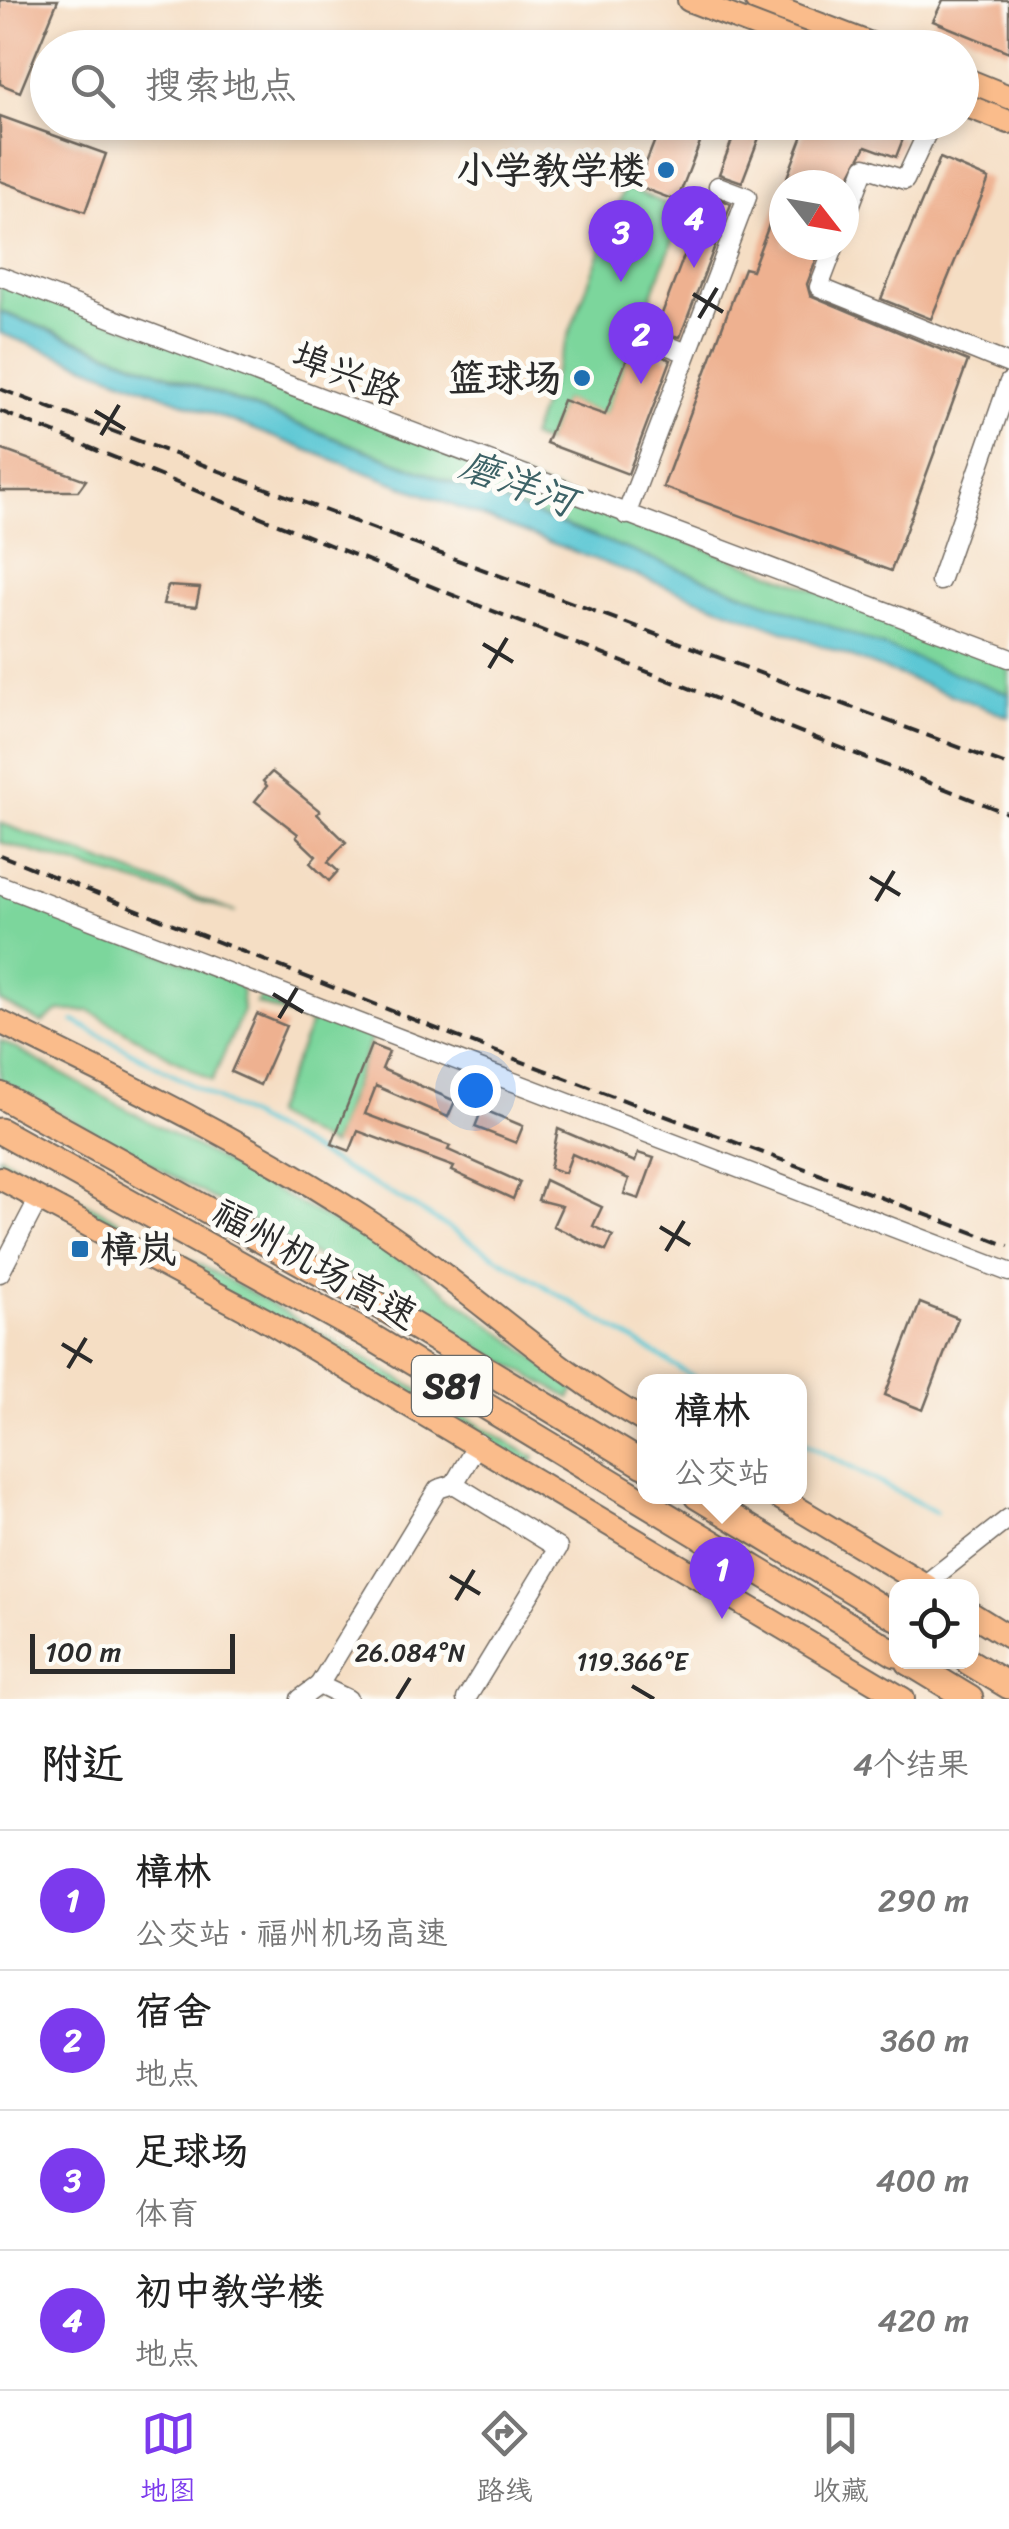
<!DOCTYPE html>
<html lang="zh">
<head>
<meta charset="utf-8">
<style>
	:root { --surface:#fff; --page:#f6f6f6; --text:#222; --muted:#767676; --line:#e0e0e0; --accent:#7c3aed }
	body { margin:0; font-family:Sriracha,"LXGW WenKai TC",sans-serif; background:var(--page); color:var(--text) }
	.controls { position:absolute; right:30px; bottom:30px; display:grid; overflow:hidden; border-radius:20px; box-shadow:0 5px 15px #0003 }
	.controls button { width:90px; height:90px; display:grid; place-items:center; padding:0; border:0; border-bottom:2px solid var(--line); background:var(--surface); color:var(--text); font:50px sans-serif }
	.compass { position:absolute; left:769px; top:170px; width:90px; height:90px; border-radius:50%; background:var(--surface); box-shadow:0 5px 15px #0003; rotate:121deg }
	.scale { position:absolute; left:30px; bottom:25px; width:205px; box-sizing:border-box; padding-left:10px; border:5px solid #2b2b2b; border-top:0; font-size:28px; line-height:35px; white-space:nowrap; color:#2b2b2b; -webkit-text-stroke:8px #fdfcf7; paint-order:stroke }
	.you { position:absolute; left:475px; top:1090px; width:35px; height:35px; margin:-25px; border:8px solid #fff; border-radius:50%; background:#1a73e8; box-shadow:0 0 0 15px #1a73e833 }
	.badge { display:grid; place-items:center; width:65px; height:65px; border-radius:50%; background:var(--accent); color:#fff; font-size:32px; font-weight:700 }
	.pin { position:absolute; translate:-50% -82px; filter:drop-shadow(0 2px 5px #0008) }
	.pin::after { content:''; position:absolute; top:52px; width:35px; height:30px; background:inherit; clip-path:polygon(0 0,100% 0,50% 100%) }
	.popup { position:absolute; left:637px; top:1374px; width:170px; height:130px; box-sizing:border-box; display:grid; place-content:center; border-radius:20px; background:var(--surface); filter:drop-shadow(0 2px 8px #0005); font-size:32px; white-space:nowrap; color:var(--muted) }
	.popup b { font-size:38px; color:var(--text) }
	.popup::after { content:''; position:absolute; left:50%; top:100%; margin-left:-20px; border:20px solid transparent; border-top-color:var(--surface) }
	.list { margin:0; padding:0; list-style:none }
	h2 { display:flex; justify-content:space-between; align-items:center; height:130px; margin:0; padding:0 40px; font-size:42px }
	h2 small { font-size:32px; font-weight:400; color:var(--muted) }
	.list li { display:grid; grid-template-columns:65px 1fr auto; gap:30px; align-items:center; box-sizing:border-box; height:140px; padding:0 40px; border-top:2px solid var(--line) }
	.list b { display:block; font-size:38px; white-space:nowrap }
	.list p { margin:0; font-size:32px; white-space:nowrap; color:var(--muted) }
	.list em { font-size:32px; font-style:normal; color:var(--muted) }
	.icon { flex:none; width:55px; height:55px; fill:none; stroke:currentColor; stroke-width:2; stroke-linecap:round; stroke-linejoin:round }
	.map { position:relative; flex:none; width:1009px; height:1699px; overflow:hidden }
	.search { position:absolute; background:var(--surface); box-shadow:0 5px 15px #0003; left:30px; right:30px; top:30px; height:110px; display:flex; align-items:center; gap:25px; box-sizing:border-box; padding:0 35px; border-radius:55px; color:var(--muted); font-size:38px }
	.sheet { height:690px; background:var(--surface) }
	nav { display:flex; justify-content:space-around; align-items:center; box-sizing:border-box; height:140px; border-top:2px solid var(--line); background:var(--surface); font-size:28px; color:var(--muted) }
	nav a { display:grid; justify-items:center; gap:5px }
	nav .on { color:var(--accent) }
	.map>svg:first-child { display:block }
	.green { fill:#7bd69c; stroke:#538064; stroke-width:2.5 }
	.water { fill:#5bc7d4; stroke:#437980; stroke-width:2.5 }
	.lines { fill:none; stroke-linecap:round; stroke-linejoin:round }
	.stream { stroke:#5bc7d4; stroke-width:4 }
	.building { fill:#eeb190 }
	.minor-casing { stroke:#726a61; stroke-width:21 }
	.major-casing { stroke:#726a61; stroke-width:26 }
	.highway-casing { stroke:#726a61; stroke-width:29 }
	.minor { stroke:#fff; stroke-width:18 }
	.major { stroke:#fabc8b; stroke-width:22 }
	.highway { stroke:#fabc8b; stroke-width:25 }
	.rail { stroke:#2b2b2b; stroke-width:4; stroke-dasharray:15 8; stroke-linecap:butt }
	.ticks { fill:none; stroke:#2b2b2b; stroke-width:4 }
	.poi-dot { fill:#1f6fb2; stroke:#fdfcf7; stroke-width:4 }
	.labels { text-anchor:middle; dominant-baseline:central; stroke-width:10; stroke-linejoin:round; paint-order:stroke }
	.shield { fill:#fdfcf7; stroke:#6a6a68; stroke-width:2.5 }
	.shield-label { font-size:35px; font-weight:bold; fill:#2b2b2b }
	.poi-label { font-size:38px; font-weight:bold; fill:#2b2b2b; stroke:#fdfcf7; text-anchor:end }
	.street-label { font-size:38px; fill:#2b2b2b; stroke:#fdfcf7 }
	.water-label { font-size:40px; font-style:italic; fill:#3c6266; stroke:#fdfcf7 }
	.ticks-label { font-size:25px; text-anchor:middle; fill:#2b2b2b; stroke:#fdfcf7; stroke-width:10; stroke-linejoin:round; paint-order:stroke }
</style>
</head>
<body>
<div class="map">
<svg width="1009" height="1699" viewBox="0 0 1009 1699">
	<rect width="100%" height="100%" fill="#fdfcf7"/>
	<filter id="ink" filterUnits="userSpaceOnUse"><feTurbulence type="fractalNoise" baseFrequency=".01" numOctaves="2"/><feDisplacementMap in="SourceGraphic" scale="20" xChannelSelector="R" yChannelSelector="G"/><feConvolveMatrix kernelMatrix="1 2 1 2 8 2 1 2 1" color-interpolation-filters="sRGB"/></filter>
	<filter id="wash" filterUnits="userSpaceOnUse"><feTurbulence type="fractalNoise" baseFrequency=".0048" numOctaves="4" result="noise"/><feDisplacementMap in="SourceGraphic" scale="40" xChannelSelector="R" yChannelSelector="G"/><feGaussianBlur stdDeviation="2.25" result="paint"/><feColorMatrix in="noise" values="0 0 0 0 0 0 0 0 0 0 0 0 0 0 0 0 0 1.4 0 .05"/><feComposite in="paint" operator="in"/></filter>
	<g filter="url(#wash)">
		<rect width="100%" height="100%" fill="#f5dec4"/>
		<g class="green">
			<path d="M629 188 684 212 605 415 563 400 546 443 530 437 624 189Z"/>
			<path d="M0 279 1009 664V694L0 311Z"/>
			<path d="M0 823 236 912 0 842Z"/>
			<path d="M0 893 232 980 241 988 243 1011 212 1081 90 1011H58L42 1023 0 1001Z"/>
			<path d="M264 991 372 1036 331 1146 272 1115 311 1023 256 1003Z"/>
			<path d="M0 1040 411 1265 575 1388 570 1398 0 1080Z"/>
			<path d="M0 1156 252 1293 535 1458 530 1465 0 1170Z"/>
		</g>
		<path class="water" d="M0 312 1009 694V717L0 333Z"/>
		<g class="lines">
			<g class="stream">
				<path d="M74 1021 413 1206 702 1382"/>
				<path d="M800 1441 936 1512"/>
			</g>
		</g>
		<g id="blocks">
			<g class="building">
				<path d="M0 0H58L20 92 0 84Z"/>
				<path d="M943 0H1009V52L933 21Z"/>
				<path d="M0 116 106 154 85 212 0 181Z"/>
				<path d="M662 122H708L677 201 637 186Z"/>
				<path d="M739 122H765L742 182 719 174Z"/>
				<path d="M808 122H859L903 139 896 157 866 146 845 185H784Z"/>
				<path d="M940 158 989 179 931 319 881 299Z"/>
				<path d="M783 188 784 245H822L807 284 810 295 968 361 891 571 663 487 744 268 752 270Z"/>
				<path d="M708 193 731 204 680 337 655 332Z"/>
				<path d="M636 336 649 342 656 354 671 360 628 474 546 443 563 400 605 415Z"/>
				<path d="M0 449 86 480 78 491H0Z"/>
				<path d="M168 586 200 588 196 607 163 604Z"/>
				<path d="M272 772 320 811 317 814 346 842 328 862 338 871 329 881 310 863 316 856 296 837 298 834 255 801 267 786 263 781Z"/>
				<path d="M257 1014 286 1026 260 1085 231 1072Z"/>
				<path d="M371 1045 389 1052 382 1069 455 1101 448 1117 376 1086 365 1114 450 1146 448 1150 520 1182 513 1199 452 1171 454 1167 358 1131 350 1151 332 1144Z"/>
				<path d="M482 1109 523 1126 516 1143 475 1127Z"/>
				<path d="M558 1129 635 1162 638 1153 654 1158 639 1199 624 1194 629 1179 572 1154 565 1173 550 1168Z"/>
				<path d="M545 1180 602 1207 593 1226 613 1236 606 1251 553 1226 562 1206 538 1200Z"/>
				<path d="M920 1303 958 1318 923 1410 885 1395Z"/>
			</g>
		</g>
	</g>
	<g filter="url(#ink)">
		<use href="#blocks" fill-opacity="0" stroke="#726a61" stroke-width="2.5"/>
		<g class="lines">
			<defs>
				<g id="minor">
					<path d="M844 222 865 167 905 180 932 122"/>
					<path d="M835 245 819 287 1009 364"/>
					<path d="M0 276 1009 658"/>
					<path d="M661 343 687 353"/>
					<path d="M626 515 747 197 718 186"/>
					<path d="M940 581 1009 382"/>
					<path d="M0 885 1009 1272"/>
					<path d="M0 1273 39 1198"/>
					<path d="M924 1585 1009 1518"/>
					<path d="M319 1685 438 1489 454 1484"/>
					<path d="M300 1699 319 1685 348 1699"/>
					<path d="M466 1699 558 1548 454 1484 478 1443"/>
				</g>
				<g id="major">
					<path d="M689 0 814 48"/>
					<path d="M756 0 881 48"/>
					<path d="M962 78 1009 97"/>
					<path d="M962 104 1009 122"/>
					<path d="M0 1022C127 1084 257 1147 374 1225 467 1286 548 1366 644 1421"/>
					<path d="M0 1178 264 1319 903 1699"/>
					<path d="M777 1496 927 1586"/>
					<path d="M972 1614 1009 1637"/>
				</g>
				<g id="highway">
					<path d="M0 1095 384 1308 644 1465"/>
					<path d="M0 1131 368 1335 896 1654"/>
					<path d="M697 1496 896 1617"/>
					<path d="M909 1662 970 1699"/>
					<path d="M969 1662 1009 1686"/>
				</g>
			</defs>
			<use href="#minor" class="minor-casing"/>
			<use href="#major" class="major-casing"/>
			<use href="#highway" class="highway-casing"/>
			<use href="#minor" class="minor"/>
			<use href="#major" class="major"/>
			<use href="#highway" class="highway"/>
			<g class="rail">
				<path d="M0 389 1009 766"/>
				<path d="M0 411 475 604 1009 814"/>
				<path d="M0 855 465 1040 1009 1246"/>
			</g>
		</g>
	</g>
	<path class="ticks" d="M693 294 723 312M699 318 717 288M95 411 125 429M101 435 119 405M483 644 513 662M489 668 507 638M870 877 900 895M876 901 894 871M273 994 303 1012M279 1018 297 988M660 1227 690 1245M666 1251 684 1221M62 1344 92 1362M68 1368 86 1338M450 1576 480 1594M456 1600 474 1570M632 1686 654 1699M397 1699 410 1678"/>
	<g class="poi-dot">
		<circle cx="666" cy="170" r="10"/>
		<circle cx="582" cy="378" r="10"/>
		<rect x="70" y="1239" width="20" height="20" rx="5"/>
	</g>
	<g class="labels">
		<rect class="shield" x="412" y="1356" width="80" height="60" rx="8"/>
		<g class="shield-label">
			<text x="452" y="1386">S81</text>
		</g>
		<g class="poi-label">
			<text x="646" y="170">小学教学楼</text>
			<text x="562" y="378">篮球场</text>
			<text x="100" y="1249" text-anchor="start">樟岚</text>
		</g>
		<g class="street-label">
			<text transform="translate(347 374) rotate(21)">埠兴路</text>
			<text transform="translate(315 1264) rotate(29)">福州机场高速</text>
		</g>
		<g class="water-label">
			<text transform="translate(518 483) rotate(20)">磨洋河</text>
		</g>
	</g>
	<g class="ticks-label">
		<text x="410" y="1661">26.084°N</text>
		<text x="632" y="1670">119.366°E</text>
	</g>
</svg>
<div class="controls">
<button><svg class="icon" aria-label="locate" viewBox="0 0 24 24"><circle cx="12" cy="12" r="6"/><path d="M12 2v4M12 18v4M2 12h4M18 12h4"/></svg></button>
</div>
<svg class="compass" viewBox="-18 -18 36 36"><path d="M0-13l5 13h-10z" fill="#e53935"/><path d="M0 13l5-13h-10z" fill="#767676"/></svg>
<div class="scale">100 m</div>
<div class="you"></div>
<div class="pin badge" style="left:722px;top:1619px">1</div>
<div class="popup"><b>樟林</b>公交站</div>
<div class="pin badge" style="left:641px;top:384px">2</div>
<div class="pin badge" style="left:621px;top:282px">3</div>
<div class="pin badge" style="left:694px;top:268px">4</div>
<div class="search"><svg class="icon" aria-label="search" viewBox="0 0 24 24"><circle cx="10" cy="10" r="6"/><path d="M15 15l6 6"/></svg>搜索地点</div>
</div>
<section class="sheet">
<h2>附近<small>4个结果</small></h2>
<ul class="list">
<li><span class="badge">1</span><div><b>樟林</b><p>公交站 · 福州机场高速</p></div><em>290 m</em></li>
<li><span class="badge">2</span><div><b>宿舍</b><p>地点</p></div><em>360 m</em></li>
<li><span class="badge">3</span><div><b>足球场</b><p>体育</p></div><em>400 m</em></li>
<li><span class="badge">4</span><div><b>初中教学楼</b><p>地点</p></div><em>420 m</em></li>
</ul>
</section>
<nav>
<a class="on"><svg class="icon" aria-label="map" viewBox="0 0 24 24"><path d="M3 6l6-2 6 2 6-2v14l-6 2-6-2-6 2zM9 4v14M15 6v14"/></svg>地图</a>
<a><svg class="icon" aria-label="directions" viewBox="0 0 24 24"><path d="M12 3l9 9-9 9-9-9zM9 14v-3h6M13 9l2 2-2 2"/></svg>路线</a>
<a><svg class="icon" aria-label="saved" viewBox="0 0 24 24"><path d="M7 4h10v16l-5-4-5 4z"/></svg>收藏</a>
</nav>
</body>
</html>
